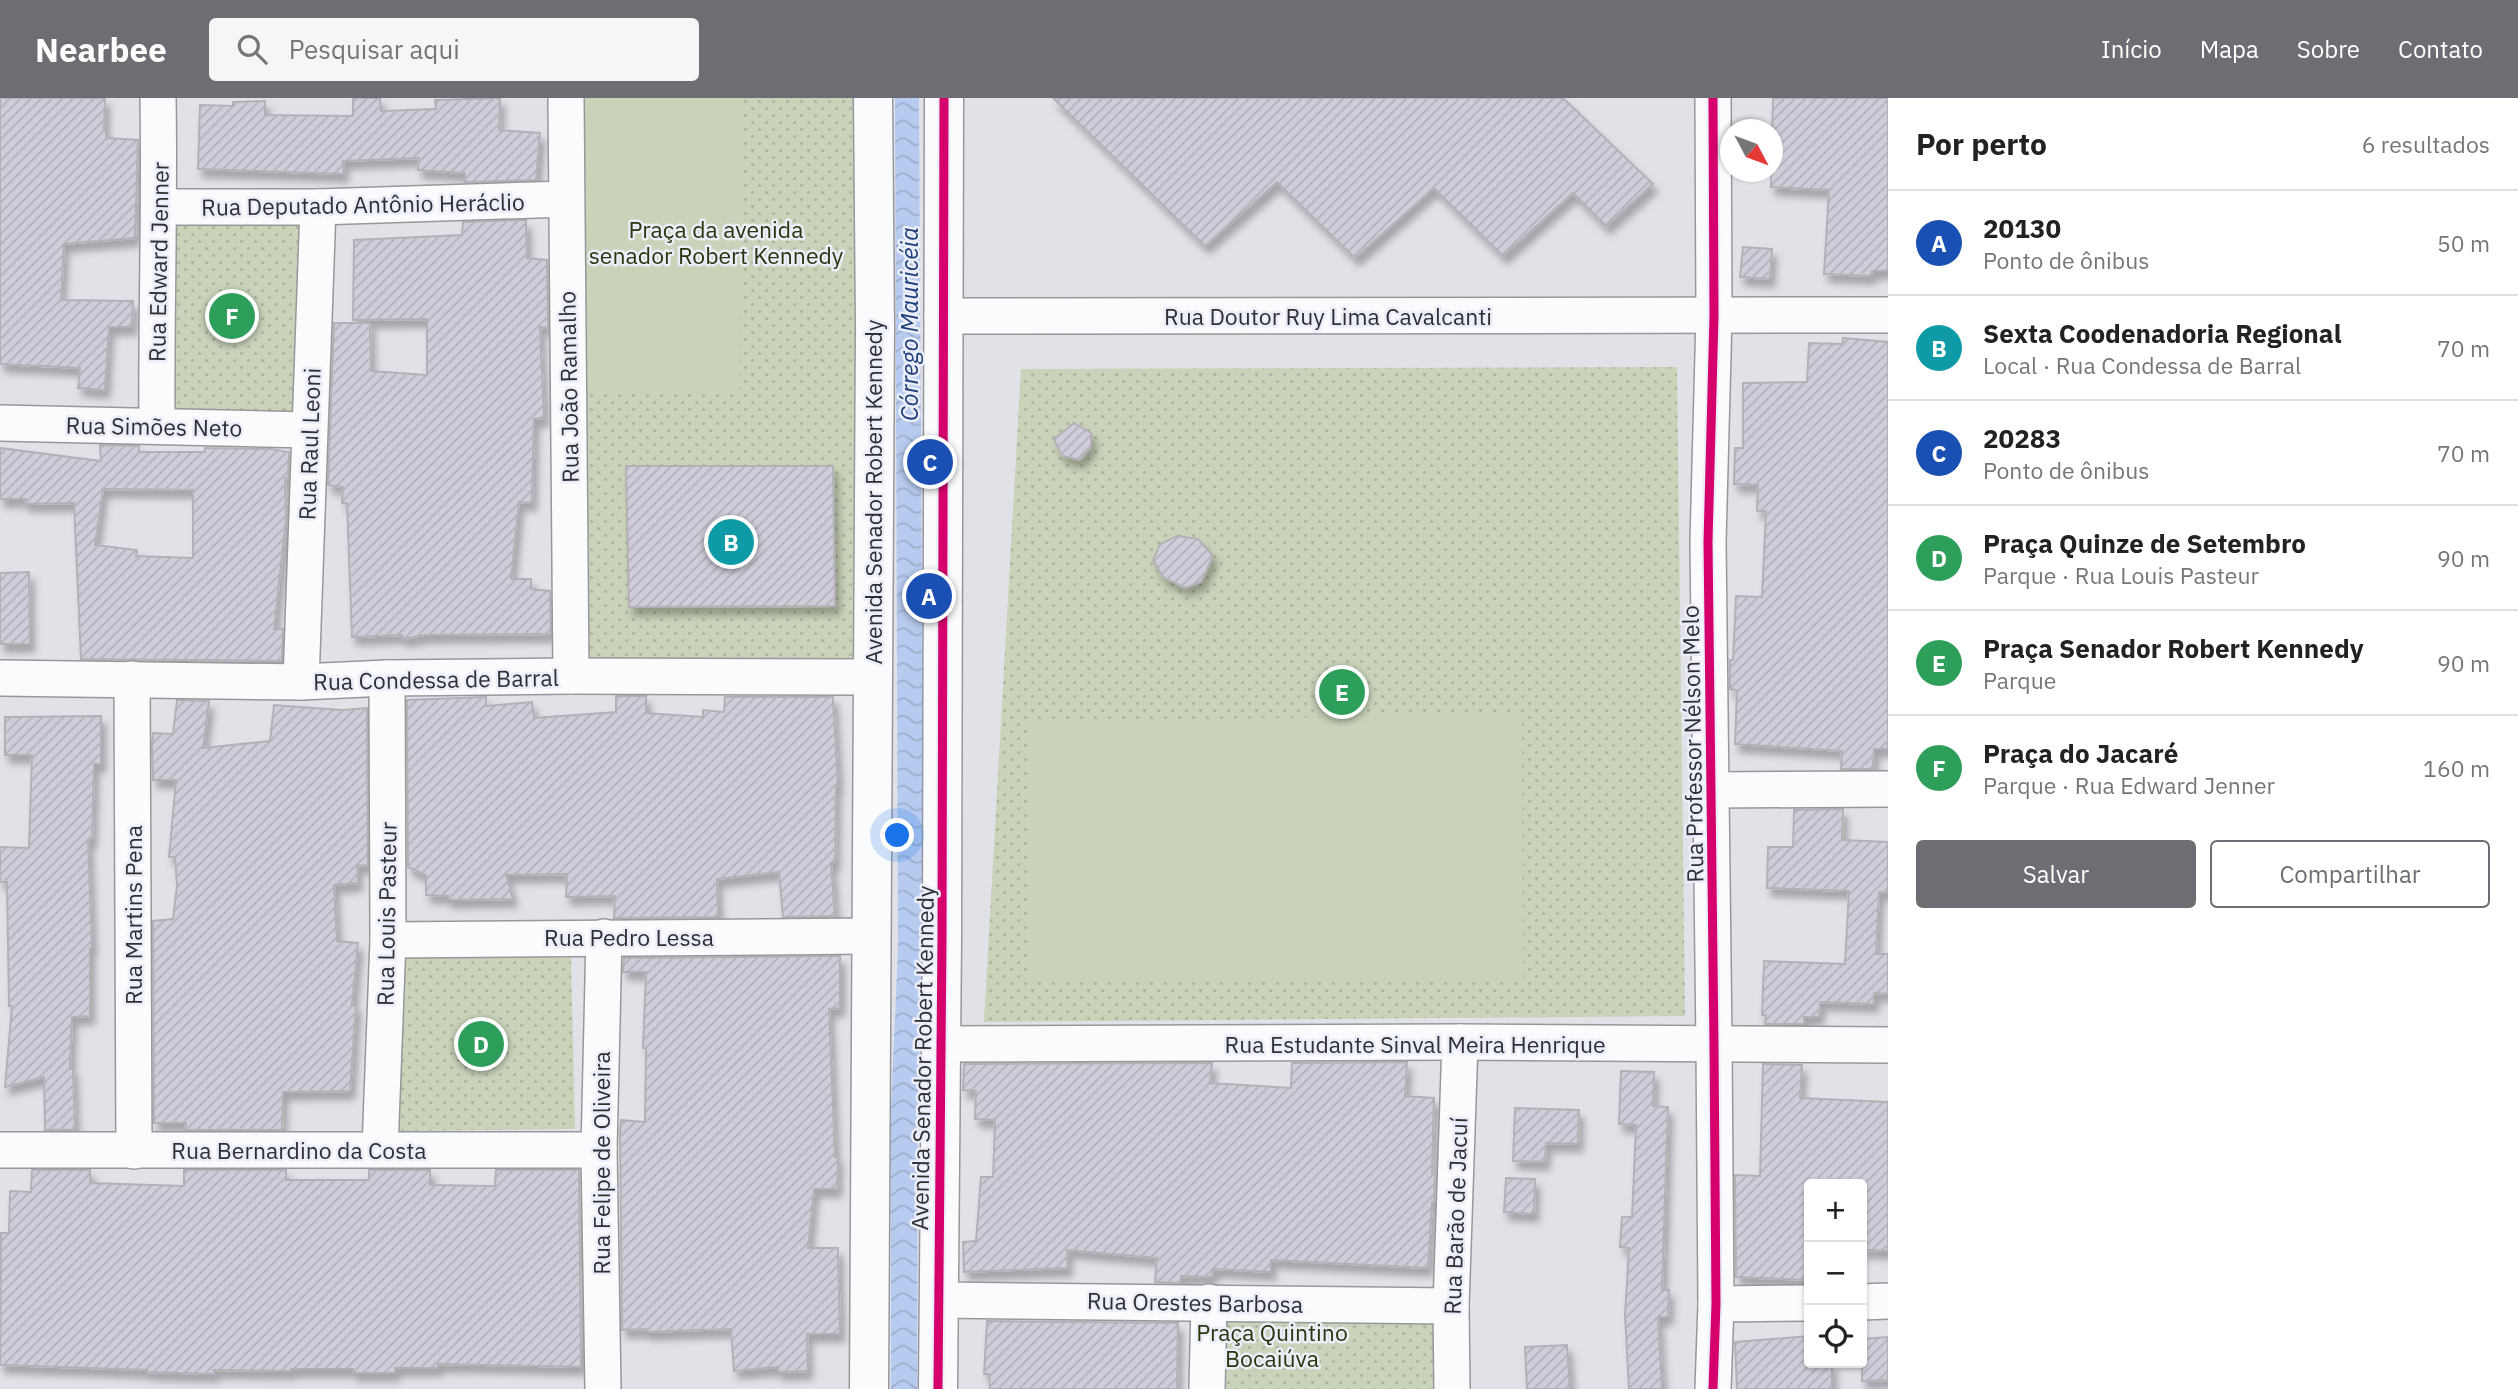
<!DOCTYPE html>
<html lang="pt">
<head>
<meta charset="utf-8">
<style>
	:root { --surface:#fff; --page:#f6f6f6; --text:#222; --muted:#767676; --line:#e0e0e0; --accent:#6d6e73 }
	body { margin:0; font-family:"IBM Plex Sans",sans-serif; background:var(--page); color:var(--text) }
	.controls { position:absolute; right:21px; bottom:21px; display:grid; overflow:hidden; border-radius:7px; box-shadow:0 2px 5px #0004 }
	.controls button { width:63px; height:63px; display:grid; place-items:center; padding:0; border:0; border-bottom:2px solid var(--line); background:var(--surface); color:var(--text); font:35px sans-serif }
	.compass { position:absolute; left:1720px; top:21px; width:63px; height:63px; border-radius:50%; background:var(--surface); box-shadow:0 2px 5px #0004; rotate:131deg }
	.you { position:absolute; left:898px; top:738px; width:24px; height:24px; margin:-18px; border:5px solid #fff; border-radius:50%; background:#1a73e8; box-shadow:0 0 0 10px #1a73e833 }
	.badge { display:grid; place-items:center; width:46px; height:46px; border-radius:50%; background:var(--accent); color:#fff; font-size:23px; font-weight:700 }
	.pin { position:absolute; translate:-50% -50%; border:4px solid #fff; box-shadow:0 2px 7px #0006 }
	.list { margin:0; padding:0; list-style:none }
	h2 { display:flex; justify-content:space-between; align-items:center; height:91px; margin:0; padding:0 28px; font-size:30px }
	h2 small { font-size:23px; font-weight:400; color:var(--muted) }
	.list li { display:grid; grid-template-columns:46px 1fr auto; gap:21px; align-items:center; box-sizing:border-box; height:105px; padding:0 28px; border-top:2px solid var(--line) }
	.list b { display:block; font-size:26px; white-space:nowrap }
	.list p { margin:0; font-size:23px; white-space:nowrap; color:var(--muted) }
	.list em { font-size:23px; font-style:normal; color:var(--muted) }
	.actions { display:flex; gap:14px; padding:21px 28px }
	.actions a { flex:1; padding:16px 0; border:2px solid var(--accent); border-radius:7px; text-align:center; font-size:24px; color:var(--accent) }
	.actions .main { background:var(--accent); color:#fff }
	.icon { flex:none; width:38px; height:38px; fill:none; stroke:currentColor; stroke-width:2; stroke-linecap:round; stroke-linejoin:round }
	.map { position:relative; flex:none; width:1888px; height:1291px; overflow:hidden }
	header { display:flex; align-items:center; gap:42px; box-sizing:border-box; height:98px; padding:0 35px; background:var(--accent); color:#fff }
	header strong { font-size:33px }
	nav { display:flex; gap:38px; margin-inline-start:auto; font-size:24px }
	.search { width:490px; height:63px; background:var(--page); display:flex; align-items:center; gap:18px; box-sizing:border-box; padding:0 24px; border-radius:7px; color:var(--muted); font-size:26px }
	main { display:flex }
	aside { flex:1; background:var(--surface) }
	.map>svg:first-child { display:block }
	.grass { fill:url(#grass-dots) }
	.garden { fill:#c8d3b9 }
	.water { fill:url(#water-waves) }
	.building { fill:url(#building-hatch); stroke:#b2b2b6; stroke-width:2; fill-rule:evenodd; filter:url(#shadow) }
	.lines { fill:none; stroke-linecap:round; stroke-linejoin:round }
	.minor-casing { stroke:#97979c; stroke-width:38 }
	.tertiary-casing { stroke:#97979c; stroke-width:41 }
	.minor { stroke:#fafbfc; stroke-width:35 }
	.tertiary { stroke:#fafbfc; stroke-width:38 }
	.cycleway-casing { stroke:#ebedf8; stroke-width:13 }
	.cycleway { stroke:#d6006c; stroke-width:9 }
	.labels { text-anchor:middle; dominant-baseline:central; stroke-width:5; stroke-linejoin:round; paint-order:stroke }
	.street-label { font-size:23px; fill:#2f3034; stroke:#ebedf8 }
	.park-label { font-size:23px; fill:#29350c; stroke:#ebedf8 }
	.water-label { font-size:24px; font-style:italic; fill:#1d417b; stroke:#ebedf8 }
</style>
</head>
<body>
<header>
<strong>Nearbee</strong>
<div class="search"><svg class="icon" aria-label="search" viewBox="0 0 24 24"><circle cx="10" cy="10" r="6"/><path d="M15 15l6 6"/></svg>Pesquisar aqui</div>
<nav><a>Início</a><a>Mapa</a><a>Sobre</a><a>Contato</a></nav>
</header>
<main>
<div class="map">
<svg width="1888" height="1291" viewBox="0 0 1888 1291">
	<defs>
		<pattern id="grass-dots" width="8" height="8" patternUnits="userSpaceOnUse" patternTransform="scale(1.75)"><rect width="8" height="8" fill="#c8d3b9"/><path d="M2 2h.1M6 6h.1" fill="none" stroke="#acb5a0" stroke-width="1.8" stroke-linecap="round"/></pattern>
		<pattern id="water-waves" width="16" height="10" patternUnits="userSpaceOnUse" patternTransform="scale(1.75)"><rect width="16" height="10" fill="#b6cbef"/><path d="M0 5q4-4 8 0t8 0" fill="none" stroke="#9dafce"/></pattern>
		<pattern id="building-hatch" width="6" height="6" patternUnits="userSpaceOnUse" patternTransform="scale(1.75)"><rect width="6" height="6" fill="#d0ccd9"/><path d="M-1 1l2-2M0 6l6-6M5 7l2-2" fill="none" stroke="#b3b0bb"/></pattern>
		<filter id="shadow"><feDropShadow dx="4.5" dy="8" stdDeviation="3.5" flood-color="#0004"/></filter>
	</defs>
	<rect width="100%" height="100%" fill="#e1e2e8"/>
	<g class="grass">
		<path d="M573 0H857L864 565 579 568Z"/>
		<path d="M166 113 307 121 294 318 160 316Z"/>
		<path d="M1677 269 1685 918 984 924 1021 271Z"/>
		<path d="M392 856 571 860 575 1031 388 1033Z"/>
		<path d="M1206 1202 1433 1205 1435 1291H1207Z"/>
	</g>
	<g class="garden">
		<path d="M584 0 742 1 739 293 581 292Z"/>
		<path d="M1522 615 1523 880 1031 882V625Z"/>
	</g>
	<path class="water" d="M895 0H919L924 851 918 988 917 1291H891V1012L898 850Z"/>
	<g class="building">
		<path d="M0 0H105L104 32H106V40L138 42 135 140 64 146 61 202 133 203 132 229H109L105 292 78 290 80 270 0 266Z"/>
		<path d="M353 0H380L381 13 436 11 435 2 500 0 499 32 540 35 536 82 465 84V75L418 72 419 60 343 63 344 76 198 71 200 7 233 8V4L265 3V17L353 18Z"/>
		<path d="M1053 0H1563L1653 86 1606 128 1573 95 1503 158 1434 90 1355 160 1277 84 1205 148Z"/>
		<path d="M1773 0H1888V173H1872L1871 178 1824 176 1829 92 1771 89Z"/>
		<path d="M526 122 527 160 547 162 548 230 540 229 544 320 534 321 532 405 519 404 511 481H531V491L550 493 551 536 424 537 403 541 402 537 352 539 347 405H342L343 389 328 387 334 225H370L371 273 427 277V221L353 222 354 142 462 137 463 124Z"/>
		<path d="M1743 149 1772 151 1770 181 1740 179Z"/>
		<path d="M1843 240 1888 244V651H1874L1873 671H1841L1842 653 1735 646 1737 592 1730 591V562H1733L1736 498 1762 499 1766 413H1757L1758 387 1734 386 1735 350H1743V285L1807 284 1809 245 1842 246Z"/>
		<path d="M1074 325 1091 335V349L1080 362 1062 358 1054 341Z"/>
		<path d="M100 347 139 348V354H205V350L271 351 289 354 288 381 285 380 286 421 274 531H283L282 563 81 561 74 405 25 406 26 401H0V350L101 363ZM103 391 193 392V460L136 458 137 452 95 447Z"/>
		<path d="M626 368H833L835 508 629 509Z"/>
		<path d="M1177 438 1198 441 1213 458 1201 484 1185 490 1163 479 1153 462 1160 446Z"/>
		<path d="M29 474 30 546H0V475Z"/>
		<path d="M616 598H646V615L703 619V612L724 614 725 599H833L838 688H836L835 765H831L835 818 783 819 779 774 717 781 718 819 614 820 615 798 566 799 567 776 506 777 513 801 448 802V798L426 797V777L408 769 407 602 486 599V608L532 604 534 620 616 614Z"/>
		<path d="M177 602 209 603 203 650 270 643 274 607 342 612 367 610 368 768 357 767 358 785 334 787 337 843 358 845 352 907H356L350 993 283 994 282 1032H185L186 1025H154L153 823 173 821 177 788 175 759H169L176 682H153L152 648 153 635 173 636Z"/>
		<path d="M101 618V666H94L92 742H88L92 850H90V918L72 919 70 971H73L75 1032H45L44 979 5 989 12 908H9L7 784H0V749L29 750 32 657H5V619Z"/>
		<path d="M1843 711 1842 742 1888 744V795L1879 794 1876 856H1888V896L1874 895V906L1820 904 1819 919H1804V926H1765L1766 917H1762L1764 863 1845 866 1849 793 1767 790 1768 749H1793L1794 712Z"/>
		<path d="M840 858V910L829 911 835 1059 838 1060 837 1091H814L808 1150H838L840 1236H807L808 1273 778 1274V1269L734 1273 731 1231 646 1234V1231L622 1232 620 1035 621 1022 645 1024 646 950H643L646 874H623L624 860Z"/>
		<path d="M1407 964 1405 998 1434 1000 1432 1075 1435 1076 1434 1104H1432L1428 1170 1271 1162V1174L1213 1171 1212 1179 1181 1178V1185L1155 1184 1157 1160 1067 1152 1068 1170 964 1174 963 1144 976 1143 981 1079H993L995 1022 975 1021 976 993 963 992 964 966 1212 965 1210 985 1291 990 1292 965Z"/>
		<path d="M1763 966 1802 967 1800 1000 1888 1004V1153L1862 1152V1086H1809V1182L1736 1179 1735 1077 1760 1078Z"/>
		<path d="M1621 973 1654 974 1653 1008 1668 1009 1662 1192H1669L1668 1219H1658L1662 1291H1629L1625 1217 1629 1150 1620 1149 1622 1119H1632L1636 1027 1619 1026Z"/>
		<path d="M1515 1010 1579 1012 1578 1046 1546 1045 1545 1064 1513 1063Z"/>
		<path d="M32 1072H90V1085L184 1088V1072H286V1082H369V1072H430V1087L495 1088 496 1072H579L581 1269 438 1266V1270H395V1275H353V1271H291V1273L214 1272V1276L147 1274V1272L0 1267 1 1135H9L10 1093 31 1094Z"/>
		<path d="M1506 1080 1535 1081 1534 1116 1504 1114Z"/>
		<path d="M987 1223 1178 1225 1177 1291H990L989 1276H984Z"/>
		<path d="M1809 1238V1265H1832V1291H1737L1735 1244Z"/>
		<path d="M1888 1239V1282L1862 1283V1241Z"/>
		<path d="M1567 1247 1570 1291H1527L1525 1249Z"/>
	</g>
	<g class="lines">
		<defs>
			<g id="minor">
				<path d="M566 0 571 578"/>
				<path d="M1713 0 1714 218 1708 444 1714 947 1716 1206 1713 1291"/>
				<path d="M160 109H318L566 101"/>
				<path d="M942 218 1888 217"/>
				<path d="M0 325 308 332"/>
				<path d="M157 328C156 218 160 109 158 0"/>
				<path d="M0 580 301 584 387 580 571 578 871 579"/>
				<path d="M132 581 134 1053"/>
				<path d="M301 584 318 109"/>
				<path d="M1712 692 1888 691"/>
				<path d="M388 842 871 838"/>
				<path d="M942 946 1460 944 1888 947"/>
				<path d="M380 1051 388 842 387 580"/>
				<path d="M0 1052H599"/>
				<path d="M938 1202 1451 1208"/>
				<path d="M1862 1204 1888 1203"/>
				<path d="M1716 1206 1809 1205"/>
				<path d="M603 1291 599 1052 604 839"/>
				<path d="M1207 1291 1209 1204"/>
				<path d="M1452 1291 1451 1208 1460 944"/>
			</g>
			<g id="tertiary">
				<path d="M869 1291 875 229 873 0"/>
				<path d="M938 1291 942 839 944 0"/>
			</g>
		</defs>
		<use href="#minor" class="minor-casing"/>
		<use href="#tertiary" class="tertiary-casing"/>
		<use href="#minor" class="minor"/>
		<use href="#tertiary" class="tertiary"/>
		<defs>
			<g id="cycleway">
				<path d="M1713 0 1714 218 1708 444 1714 947 1716 1206 1713 1291"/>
				<path d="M938 1291 942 839 944 0"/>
			</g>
		</defs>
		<use href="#cycleway" class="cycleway-casing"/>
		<use href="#cycleway" class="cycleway"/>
	</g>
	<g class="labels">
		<g class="street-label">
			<text transform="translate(363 106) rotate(-1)">Rua Deputado Antônio Heráclio</text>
			<text transform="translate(158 164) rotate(-89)">Rua Edward Jenner</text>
			<text x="1328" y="218">Rua Doutor Ruy Lima Cavalcanti</text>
			<text transform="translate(568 289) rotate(-91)">Rua João Ramalho</text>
			<text transform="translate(154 328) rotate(1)">Rua Simões Neto</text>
			<text transform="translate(309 346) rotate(-88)">Rua Raul Leoni</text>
			<text transform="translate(873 394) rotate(-90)">Avenida Senador Robert Kennedy</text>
			<text transform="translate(436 581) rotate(-1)">Rua Condessa de Barral</text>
			<text transform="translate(1692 646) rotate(-91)">Rua Professor Nélson Melo</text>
			<text transform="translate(386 816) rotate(-89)">Rua Louis Pasteur</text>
			<text transform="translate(133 817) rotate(-90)">Rua Martins Pena</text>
			<text x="629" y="839">Rua Pedro Lessa</text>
			<text x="1415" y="946">Rua Estudante Sinval Meira Henrique</text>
			<text transform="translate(922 960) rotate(-89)">Avenida Senador Robert Kennedy</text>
			<text x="299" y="1052">Rua Bernardino da Costa</text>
			<text transform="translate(601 1065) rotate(-90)">Rua Felipe de Oliveira</text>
			<text transform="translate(1455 1118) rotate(-88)">Rua Barão de Jacuí</text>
			<text transform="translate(1195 1204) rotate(1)">Rua Orestes Barbosa</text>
		</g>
		<g class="park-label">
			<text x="716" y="131">Praça da avenida<tspan x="716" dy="26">senador Robert Kennedy</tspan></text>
			<text x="1272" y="1234">Praça Quintino<tspan x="1272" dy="26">Bocaiúva</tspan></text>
		</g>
		<g class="water-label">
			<text transform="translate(909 226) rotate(-90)">Córrego Mauricéia</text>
		</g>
	</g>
</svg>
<div class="controls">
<button>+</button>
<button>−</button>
<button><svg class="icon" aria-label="locate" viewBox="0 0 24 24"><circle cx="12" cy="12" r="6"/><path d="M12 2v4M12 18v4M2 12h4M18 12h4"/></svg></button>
</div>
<svg class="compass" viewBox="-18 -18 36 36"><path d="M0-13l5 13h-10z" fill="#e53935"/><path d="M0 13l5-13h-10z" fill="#767676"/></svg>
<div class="you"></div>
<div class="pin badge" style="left:929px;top:498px;background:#1a4fb4">A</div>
<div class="pin badge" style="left:731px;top:444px;background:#0f9aa8">B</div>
<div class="pin badge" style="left:930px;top:364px;background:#1a4fb4">C</div>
<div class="pin badge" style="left:481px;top:946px;background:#2e9e5b">D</div>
<div class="pin badge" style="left:1342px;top:594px;background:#2e9e5b">E</div>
<div class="pin badge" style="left:232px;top:218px;background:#2e9e5b">F</div>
</div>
<aside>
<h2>Por perto<small>6 resultados</small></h2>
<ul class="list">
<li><span class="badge" style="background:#1a4fb4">A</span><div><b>20130</b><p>Ponto de ônibus</p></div><em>50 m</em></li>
<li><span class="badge" style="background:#0f9aa8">B</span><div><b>Sexta Coodenadoria Regional</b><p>Local · Rua Condessa de Barral</p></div><em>70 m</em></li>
<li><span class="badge" style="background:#1a4fb4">C</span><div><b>20283</b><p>Ponto de ônibus</p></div><em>70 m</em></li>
<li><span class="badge" style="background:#2e9e5b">D</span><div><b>Praça Quinze de Setembro</b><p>Parque · Rua Louis Pasteur</p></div><em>90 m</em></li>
<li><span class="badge" style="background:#2e9e5b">E</span><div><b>Praça Senador Robert Kennedy</b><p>Parque</p></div><em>90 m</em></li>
<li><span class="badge" style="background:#2e9e5b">F</span><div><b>Praça do Jacaré</b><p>Parque · Rua Edward Jenner</p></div><em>160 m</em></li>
</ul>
<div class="actions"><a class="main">Salvar</a><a>Compartilhar</a></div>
</aside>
</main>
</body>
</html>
